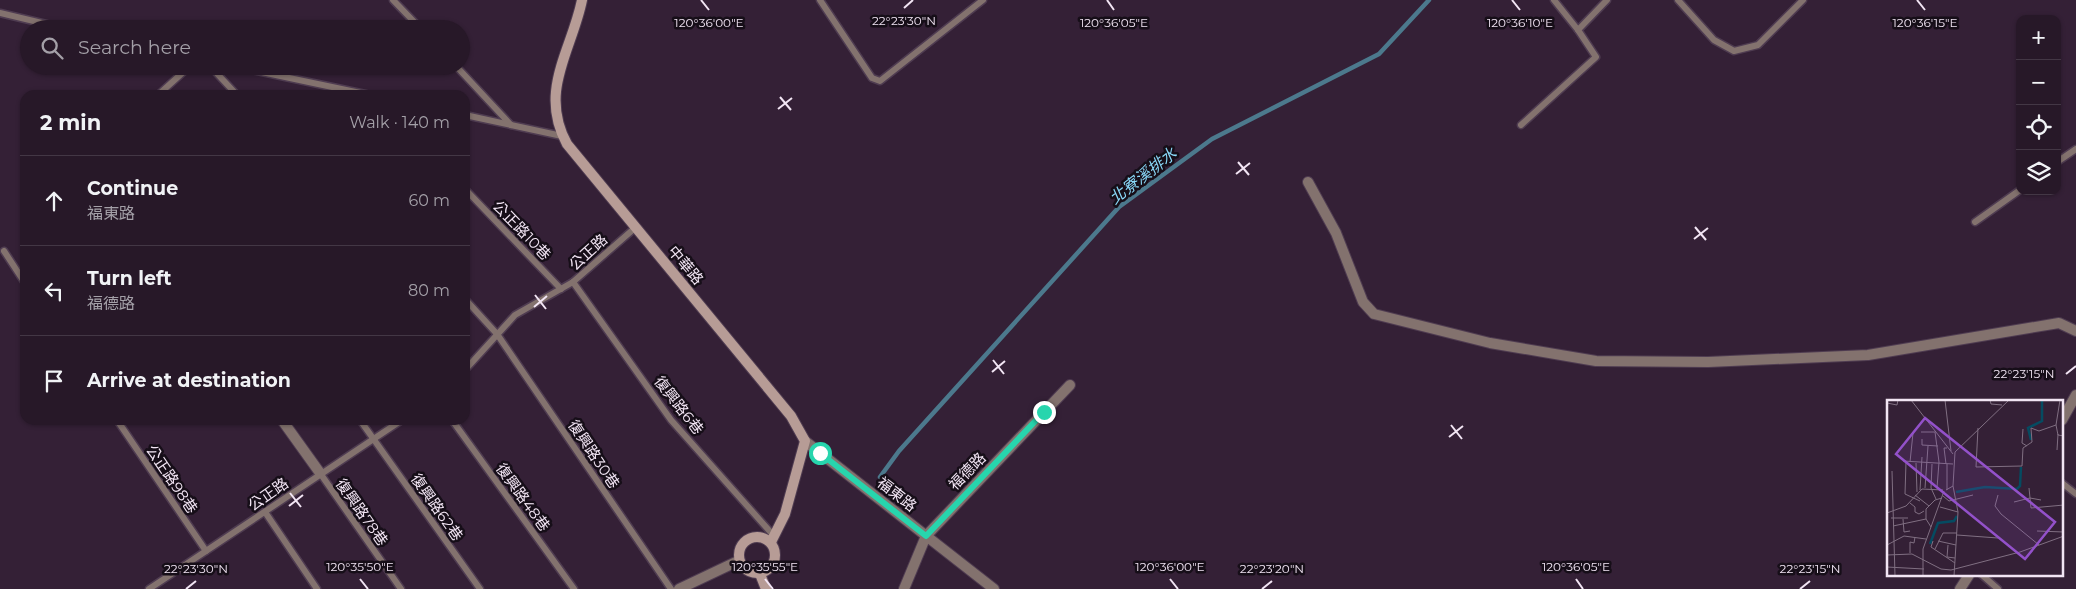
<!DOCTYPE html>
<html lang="en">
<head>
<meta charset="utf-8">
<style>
	:root { --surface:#271828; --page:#332534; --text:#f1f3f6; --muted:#a4a0a8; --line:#433745 }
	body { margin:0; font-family:Montserrat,"Noto Sans TC",sans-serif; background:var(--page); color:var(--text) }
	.controls { position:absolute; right:15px; top:15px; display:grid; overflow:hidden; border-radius:10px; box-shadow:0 1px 4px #0004 }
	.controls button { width:45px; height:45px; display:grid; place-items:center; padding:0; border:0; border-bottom:1px solid var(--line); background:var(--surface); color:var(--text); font:25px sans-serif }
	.stop { position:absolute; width:15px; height:15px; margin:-11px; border:4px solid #27d5ad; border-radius:50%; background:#fff }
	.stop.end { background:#27d5ad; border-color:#fff; box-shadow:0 1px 5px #0008 }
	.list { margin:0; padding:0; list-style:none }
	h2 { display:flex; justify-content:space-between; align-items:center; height:65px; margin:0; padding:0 20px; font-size:21px }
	h2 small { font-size:16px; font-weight:400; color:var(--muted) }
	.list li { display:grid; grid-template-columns:32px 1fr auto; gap:15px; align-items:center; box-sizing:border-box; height:90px; padding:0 20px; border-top:1px solid var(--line) }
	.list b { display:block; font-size:19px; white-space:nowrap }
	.list p { margin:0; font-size:16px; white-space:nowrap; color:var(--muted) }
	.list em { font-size:16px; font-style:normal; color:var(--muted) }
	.icon { flex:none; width:28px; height:28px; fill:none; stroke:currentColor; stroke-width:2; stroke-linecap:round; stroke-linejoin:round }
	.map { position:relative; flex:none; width:2076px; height:589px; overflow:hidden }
	.search { position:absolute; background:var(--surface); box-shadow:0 1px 4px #0004; left:20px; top:20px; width:450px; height:55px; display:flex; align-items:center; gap:12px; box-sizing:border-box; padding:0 18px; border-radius:28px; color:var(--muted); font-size:19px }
	.panel { position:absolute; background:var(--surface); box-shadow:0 1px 4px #0004; left:20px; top:90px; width:450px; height:335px; border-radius:15px }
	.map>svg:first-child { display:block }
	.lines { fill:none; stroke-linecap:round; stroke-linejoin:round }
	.stream { stroke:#4c798d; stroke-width:4.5 }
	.lane-casing { stroke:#4f3c51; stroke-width:9 }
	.street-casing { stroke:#4f3c51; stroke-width:12 }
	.secondary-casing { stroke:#4f3c51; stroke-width:12 }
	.lane { stroke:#83726e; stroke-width:6 }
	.street { stroke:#83726e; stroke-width:10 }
	.secondary { stroke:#b79c96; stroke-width:10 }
	.route { stroke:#27d5ad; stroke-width:6 }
	.ticks { fill:none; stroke:#f2e5f4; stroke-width:2 }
	.labels { text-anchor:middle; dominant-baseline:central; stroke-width:5; stroke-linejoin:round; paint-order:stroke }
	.street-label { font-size:15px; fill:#f2e5f4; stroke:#160e18 }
	.water-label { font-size:16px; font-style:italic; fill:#8ad9f9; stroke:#160e18 }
	.inset-river { fill:none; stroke:#054b61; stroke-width:2.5 }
	.inset-road { fill:none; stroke:#806f82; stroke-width:1 }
	.view { fill:#9351ca; fill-opacity:0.15; stroke:#9351ca; stroke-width:2.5 }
	.inset-edge { fill:none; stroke:#f2e5f4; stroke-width:2.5 }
	.ticks-label { font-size:12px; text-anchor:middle; fill:#f2e5f4; stroke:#160e18; stroke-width:5; stroke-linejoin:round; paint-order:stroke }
</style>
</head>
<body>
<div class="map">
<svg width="2076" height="589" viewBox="0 0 2076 589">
	<rect width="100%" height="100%" fill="#342036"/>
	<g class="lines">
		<path class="stream" d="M880 477 899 451 1119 207 1212 139 1379 54 1429 0"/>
		<defs>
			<g id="lane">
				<path d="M393 0 421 29"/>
				<path d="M820 0 872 78 880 81 983 0"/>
				<path d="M1554 0 1578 30"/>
				<path d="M1678 0 1714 40 1734 51 1758 45 1803 0"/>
				<path d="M0 13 67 29"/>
				<path d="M210 66 237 95"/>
				<path d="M233 66 370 95"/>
				<path d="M456 66 511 125"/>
				<path d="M158 95 190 66"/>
				<path d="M465 115 562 136"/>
				<path d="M1521 125 1596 57 1578 30 1607 0"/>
				<path d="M2057 162 2076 149"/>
				<path d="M465 189 561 289"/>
				<path d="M1975 222 2020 190"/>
				<path d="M4 251 25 283"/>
				<path d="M573 282 671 420 774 536"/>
				<path d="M465 299 497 334 671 589"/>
				<path d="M465 370 515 315 573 282 636 227"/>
				<path d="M117 420 206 551"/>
				<path d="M360 420 480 589"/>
				<path d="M452 420 574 589"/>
				<path d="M320 473 401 589"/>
				<path d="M2062 483 2076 494"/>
				<path d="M265 512 317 589"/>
				<path d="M1982 575 1998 589"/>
				<path d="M149 589 402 420"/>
			</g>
			<g id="street">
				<path d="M1308 182 1336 233 1363 302 1374 314 1490 343 1596 361 1708 362 1868 355 2059 323 2076 331"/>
				<path d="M282 420 320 473"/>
				<path d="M2062 420 2076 395"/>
				<path d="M805 441 994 589"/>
				<path d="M679 589 738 561"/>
				<path d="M904 589 926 536 1070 385"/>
				<path d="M1960 589 1969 575"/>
			</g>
			<g id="secondary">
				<path d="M582 0C572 50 538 91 567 144L791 416 805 441 785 514 771 542"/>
				<circle cx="757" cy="555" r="18"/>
				<path d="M760 574 766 589"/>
			</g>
		</defs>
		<use href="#lane" class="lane-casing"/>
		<use href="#street" class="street-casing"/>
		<use href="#secondary" class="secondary-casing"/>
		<use href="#lane" class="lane"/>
		<use href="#street" class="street"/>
		<use href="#secondary" class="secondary"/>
	</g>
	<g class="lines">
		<path class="route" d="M820 453 926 536 1044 412"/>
	</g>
	<path class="ticks" d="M701 0 709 10M1107 0 1114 10M1512 0 1520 10M1917 0 1925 10M904 8 913 0M780 97 791 110M778 109 792 98M1238 162 1249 175M1236 174 1250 163M1695 227 1706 240M1694 239 1708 228M535 295 546 309M534 307 547 296M993 360 1004 374M992 372 1005 361M2066 374 2076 366M1451 425 1462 439M1449 437 1463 426M290 493 301 507M289 506 303 495M360 579 368 589M765 579 773 589M1170 579 1178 589M1576 579 1583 589M186 589 196 581M1262 589 1272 581M1800 589 1810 581"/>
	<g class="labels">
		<g class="street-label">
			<text transform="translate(522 230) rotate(46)">公正路10巷</text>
			<text transform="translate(588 252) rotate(-42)">公正路</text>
			<text transform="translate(686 265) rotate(50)">中華路</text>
			<text transform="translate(679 405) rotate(52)">復興路6巷</text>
			<text transform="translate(594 454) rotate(56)">復興路30巷</text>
			<text transform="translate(967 471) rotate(-46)">福德路</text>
			<text transform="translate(172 479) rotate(56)">公正路98巷</text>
			<text transform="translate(268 494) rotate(-35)">公正路</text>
			<text transform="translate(897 494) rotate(38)">福東路</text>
			<text transform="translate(523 497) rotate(54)">復興路48巷</text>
			<text transform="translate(437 507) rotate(55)">復興路62巷</text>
			<text transform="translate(362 512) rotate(55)">復興路78巷</text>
		</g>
		<g class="water-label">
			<text transform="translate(1143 176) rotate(-38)">北寮溪排水</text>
		</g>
	</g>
	<g transform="translate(1887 400)">
		<rect width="176" height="176" fill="#342036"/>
		<path class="inset-river" d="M144 40 141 28 155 21V0M69 92 98 87 130 89 133 86 134 67M43 144 51 123 67 121 70 116"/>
		<path class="inset-road" d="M24 0 66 54M58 0 64 51M103 0 104 4 115 5M0 3 10 5 11 0M169 25 173 0M91 28 89 67 135 66 136 48 145 42 144 28 152 31 169 25 171 35 177 36M136 29 135 43 140 46M34 32H48L52 62 50 88M35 39V45L51 46M170 50 171 34M16 61 66 64M19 62 18 94 33 101M23 62 26 33M29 63 30 92M45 64 44 88 49 99M59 64 57 48H60M5 71 8 176M66 86 71 112 67 176M38 88 41 46M142 88 144 108 177 105M33 90 35 57M59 90 66 86 68 52 122 0M60 90V64M28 95 42 106M111 95 108 106 114 114 152 145M56 96 62 101 86 95M127 102 143 98 154 100M23 103 28 107V112L32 114 37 111M53 107 71 112M0 113 19 106 35 89 56 90M4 118H21M16 119 17 132 23 131M6 126 39 119M44 127 39 119V109L48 100 55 98M150 131 177 132M70 135 111 138M46 141 44 147 68 163M51 141 69 145M0 145 17 136 39 139M61 145 60 157 68 158M48 149 56 133H70M23 153V142L27 143 28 137M0 155 25 154 54 169 64 170 133 152 177 136M0 167 37 169M43 176H36V149L57 91"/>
		<path class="view" d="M38 18 168 122 138 159 9 54Z"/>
		<rect width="176" height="176" class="inset-edge"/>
	</g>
	<g class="ticks-label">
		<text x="904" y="25">22°23'30"N</text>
		<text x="1114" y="27">120°36'05"E</text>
		<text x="709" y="27">120°36'00"E</text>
		<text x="1520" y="27">120°36'10"E</text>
		<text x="1925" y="27">120°36'15"E</text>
		<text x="2024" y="378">22°23'15"N</text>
		<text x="360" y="571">120°35'50"E</text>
		<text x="765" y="571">120°35'55"E</text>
		<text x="1170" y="571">120°36'00"E</text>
		<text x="1576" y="571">120°36'05"E</text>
		<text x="196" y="573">22°23'30"N</text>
		<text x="1272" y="573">22°23'20"N</text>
		<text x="1810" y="573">22°23'15"N</text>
	</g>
</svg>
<div class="controls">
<button>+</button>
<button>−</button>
<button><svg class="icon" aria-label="locate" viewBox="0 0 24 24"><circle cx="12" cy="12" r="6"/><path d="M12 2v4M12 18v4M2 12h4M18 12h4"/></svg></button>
<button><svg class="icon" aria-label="layers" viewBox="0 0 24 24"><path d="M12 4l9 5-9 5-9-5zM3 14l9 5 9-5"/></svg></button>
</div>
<div class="stop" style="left:820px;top:453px"></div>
<div class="stop end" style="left:1044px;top:412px"></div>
<div class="search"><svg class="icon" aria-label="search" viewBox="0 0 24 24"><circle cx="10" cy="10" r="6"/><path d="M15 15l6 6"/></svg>Search here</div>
<section class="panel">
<h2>2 min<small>Walk · 140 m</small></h2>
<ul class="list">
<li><svg class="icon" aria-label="ahead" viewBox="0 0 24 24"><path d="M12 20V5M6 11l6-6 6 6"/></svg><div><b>Continue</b><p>福東路</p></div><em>60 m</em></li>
<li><svg class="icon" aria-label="left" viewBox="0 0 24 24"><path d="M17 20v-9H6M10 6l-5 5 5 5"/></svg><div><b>Turn left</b><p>福德路</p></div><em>80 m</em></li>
<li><svg class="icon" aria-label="arrive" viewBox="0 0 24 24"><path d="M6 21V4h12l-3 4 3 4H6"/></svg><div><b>Arrive at destination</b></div></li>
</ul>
</section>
</div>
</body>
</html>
